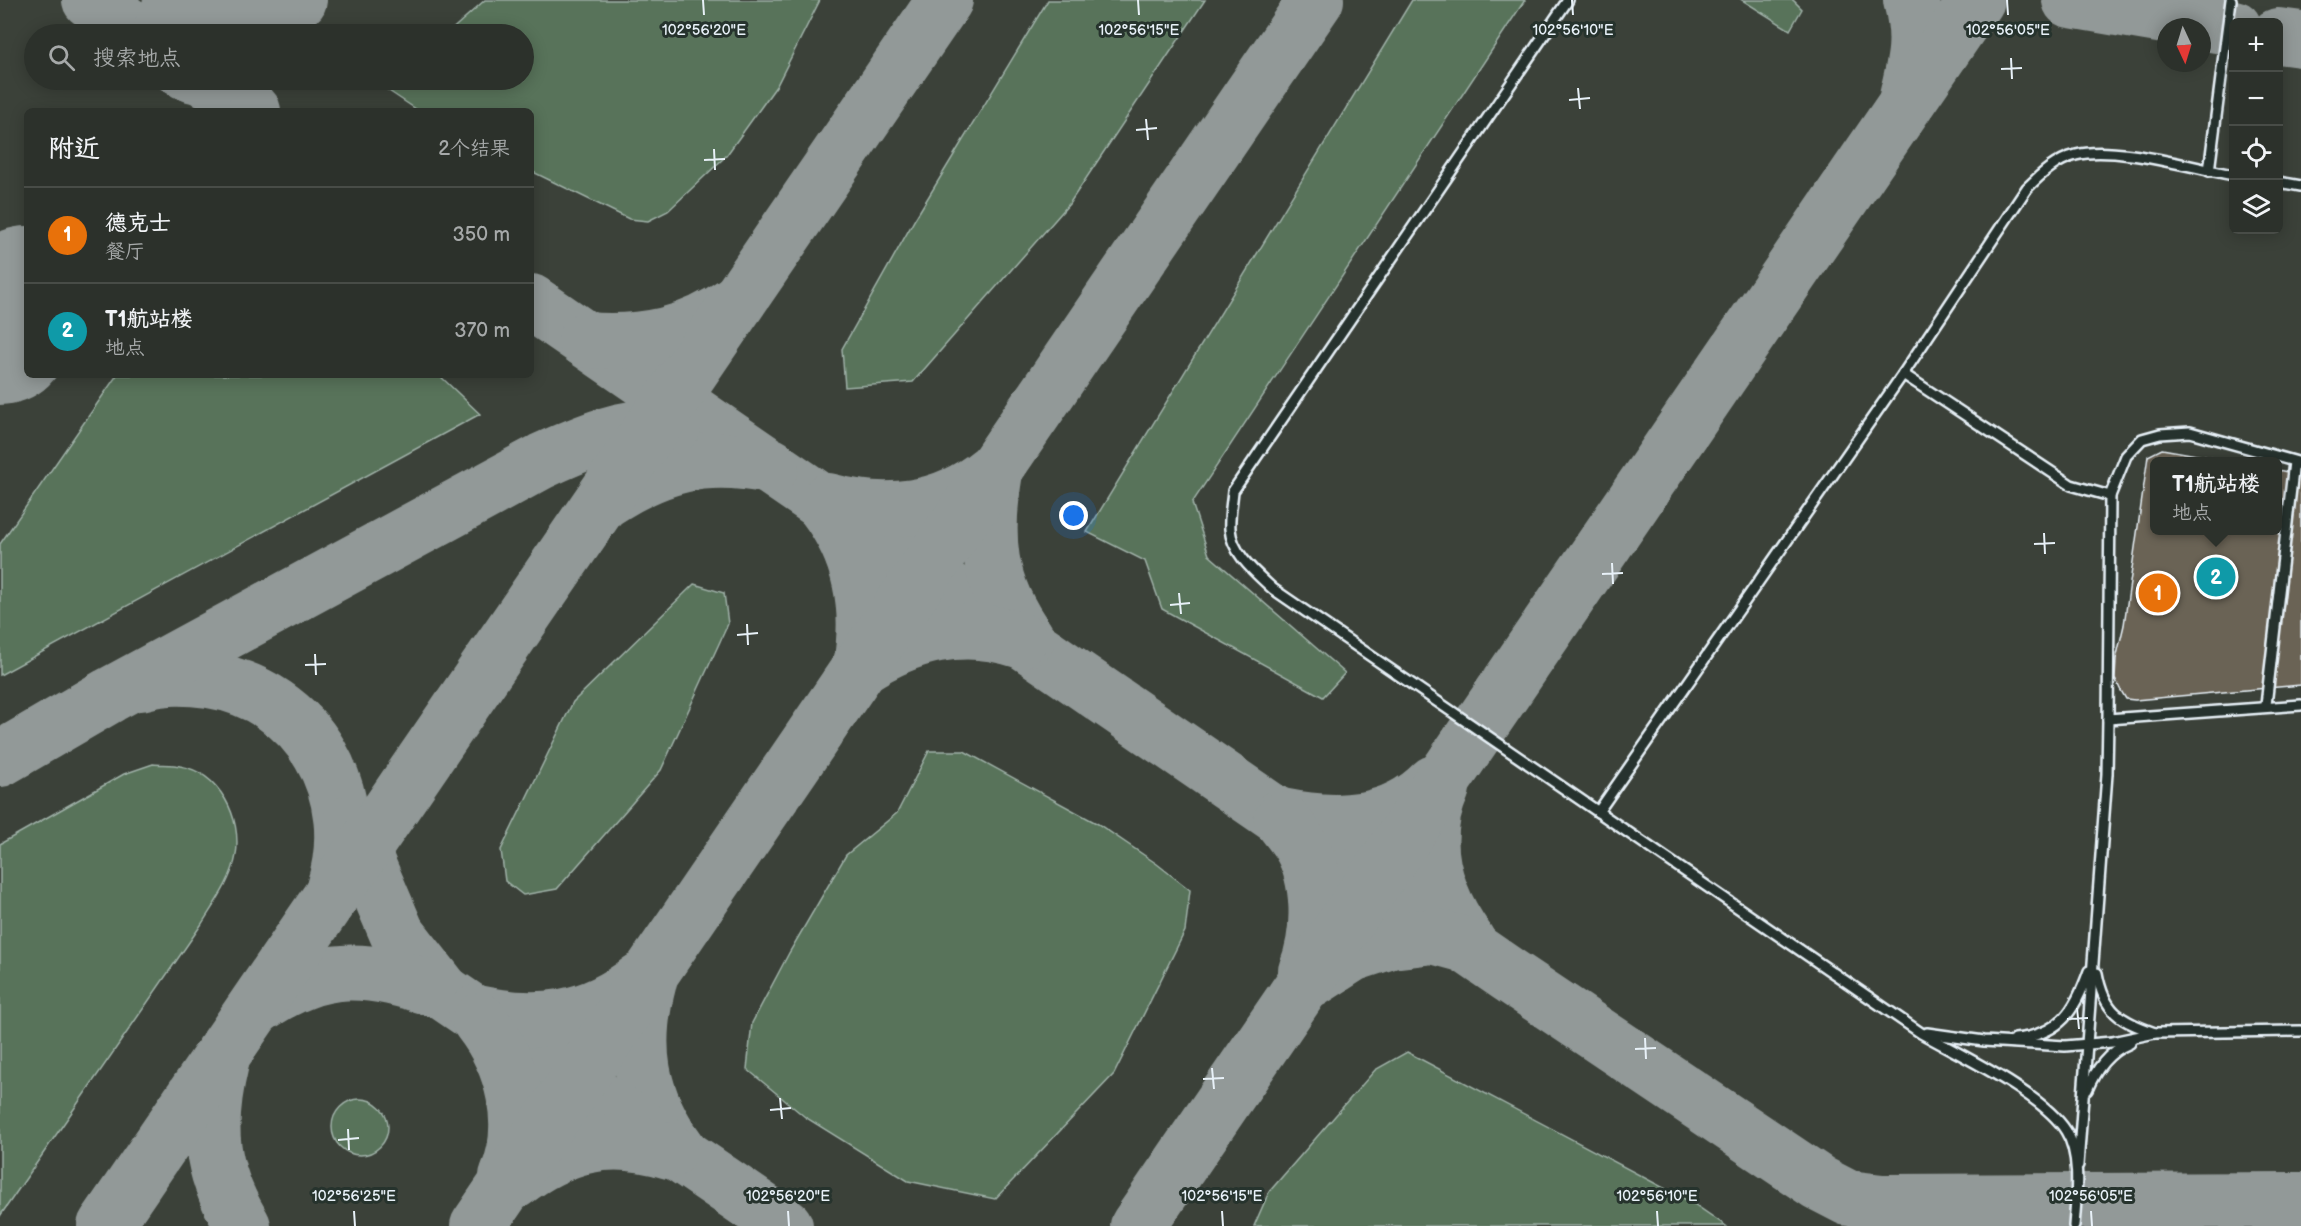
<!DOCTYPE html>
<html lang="zh">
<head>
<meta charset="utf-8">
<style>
	:root { --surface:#2c312b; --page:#343933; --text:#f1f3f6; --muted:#a6a9a9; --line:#484c47; --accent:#bca0f2 }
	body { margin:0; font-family:"Balsamiq Sans","LXGW WenKai TC",sans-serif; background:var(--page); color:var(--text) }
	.controls { position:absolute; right:18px; top:18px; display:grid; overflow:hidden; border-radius:9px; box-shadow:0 3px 15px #0003 }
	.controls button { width:54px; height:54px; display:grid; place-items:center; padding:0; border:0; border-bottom:2px solid var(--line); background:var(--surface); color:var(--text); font:30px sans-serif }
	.compass { position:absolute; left:2157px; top:18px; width:54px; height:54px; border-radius:50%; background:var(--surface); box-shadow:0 3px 15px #0003; rotate:176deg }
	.you { position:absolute; left:1074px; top:516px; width:21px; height:21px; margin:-15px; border:4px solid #fff; border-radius:50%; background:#1a73e8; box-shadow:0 0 0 9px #1a73e833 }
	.badge { display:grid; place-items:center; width:39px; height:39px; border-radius:50%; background:var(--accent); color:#fff; font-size:20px; font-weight:700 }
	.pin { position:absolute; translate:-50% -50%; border:3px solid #fff; box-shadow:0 2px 6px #0006 }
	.popup { position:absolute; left:2150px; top:457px; width:132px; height:78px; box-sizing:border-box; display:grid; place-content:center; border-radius:9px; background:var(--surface); filter:drop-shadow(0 2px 4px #0005); font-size:20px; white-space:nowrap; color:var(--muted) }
	.popup b { font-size:22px; color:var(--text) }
	.popup::after { content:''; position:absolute; left:50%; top:100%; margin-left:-12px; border:12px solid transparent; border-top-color:var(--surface) }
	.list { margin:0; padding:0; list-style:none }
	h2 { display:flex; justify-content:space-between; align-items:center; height:78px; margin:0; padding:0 24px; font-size:26px }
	h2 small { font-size:20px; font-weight:400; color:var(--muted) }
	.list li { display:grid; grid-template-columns:39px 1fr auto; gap:18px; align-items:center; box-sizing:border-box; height:96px; padding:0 24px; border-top:2px solid var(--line) }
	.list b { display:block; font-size:22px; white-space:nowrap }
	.list p { margin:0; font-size:20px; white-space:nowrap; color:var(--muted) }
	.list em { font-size:20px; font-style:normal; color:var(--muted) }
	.icon { flex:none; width:33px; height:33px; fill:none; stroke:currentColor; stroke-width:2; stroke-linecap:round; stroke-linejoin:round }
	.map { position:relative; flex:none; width:2301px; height:1226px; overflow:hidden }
	.search { position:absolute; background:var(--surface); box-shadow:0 3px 15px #0003; left:24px; top:24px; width:510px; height:66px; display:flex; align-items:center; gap:15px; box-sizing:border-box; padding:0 21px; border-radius:33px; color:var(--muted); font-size:22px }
	.panel { position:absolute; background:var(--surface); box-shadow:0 3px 15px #0003; left:24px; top:108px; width:510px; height:270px; border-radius:9px }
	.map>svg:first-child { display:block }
	.green { fill:#58735a; stroke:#a0b2a9; stroke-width:1.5 }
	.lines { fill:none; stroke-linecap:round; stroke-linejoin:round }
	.taxiway { stroke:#929998; stroke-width:56 }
	.runway { stroke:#929998; stroke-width:140 }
	.building { fill:#6b6354; stroke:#e8f1f8; stroke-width:1.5 }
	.service-casing { stroke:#e8f1f8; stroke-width:14 }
	.service { stroke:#26332d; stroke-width:9 }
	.ticks { fill:none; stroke:#e8f1f8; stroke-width:2 }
	.ticks-label { font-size:15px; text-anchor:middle; fill:#e8f1f8; stroke:#26332d; stroke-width:6; stroke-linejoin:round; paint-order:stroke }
</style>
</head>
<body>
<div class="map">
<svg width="2301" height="1226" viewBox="0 0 2301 1226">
	<rect width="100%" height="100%" fill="#3b4139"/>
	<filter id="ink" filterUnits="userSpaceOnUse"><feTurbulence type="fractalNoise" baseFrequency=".0167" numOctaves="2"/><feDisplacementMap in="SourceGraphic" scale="12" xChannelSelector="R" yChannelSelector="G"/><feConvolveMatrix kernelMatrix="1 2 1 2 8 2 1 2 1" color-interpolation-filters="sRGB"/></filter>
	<g filter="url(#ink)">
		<g class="green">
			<path d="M485 0H820L777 85 726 156 668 211 648 221 629 219 531 171V111H419L386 89 397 80H524V34H447Z"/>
			<path d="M1048 0H1205L1069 204 913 382 845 387 842 349 915 219Z"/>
			<path d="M1412 0H1525L1192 503 1209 555 1345 673 1323 697 1162 609 1145 561 1087 532Z"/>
			<path d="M1742 0H1793L1802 9 1790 30Z"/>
			<path d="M117 375H439L480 414 0 675V544Z"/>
			<path d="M694 584 724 593 728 624 661 770 557 889 523 895 505 881 501 850 573 702Z"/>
			<path d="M929 751H964L1098 824 1157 864 1190 890 1185 931 1114 1074 995 1199 908 1181 805 1117 747 1069 752 1023 789 953 846 855 897 813Z"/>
			<path d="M153 764C162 765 172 764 180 766 220 773 242 818 236 855 232 880 214 904 201 925L0 1216V844L124 774Z"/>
			<path d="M1407 1052 1694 1204 1726 1226H1254L1269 1192 1375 1070Z"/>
			<circle cx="360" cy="1127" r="28"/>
		</g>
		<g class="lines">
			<g class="taxiway">
				<path d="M90 0 141 34"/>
				<path d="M2070 0 2234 28"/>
				<path d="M260 34 299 0"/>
				<path d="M2278 36 2301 39"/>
				<path d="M207 80 253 111"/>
				<path d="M1907 97C1916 60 1921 38 1911 0"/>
				<path d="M531 302 1509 975 1819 1183 1848 1198 1882 1202 2301 1200"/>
				<path d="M586 340C642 344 690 336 736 302"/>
				<path d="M995 472C984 537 987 584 1027 639"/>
				<path d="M605 500C661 463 705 453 771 466"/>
				<path d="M828 501C885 517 944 511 991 472"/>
				<path d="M824 505C861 554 871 606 861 666"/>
				<path d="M861 666C910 635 962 621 1019 640"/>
				<path d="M141 683C162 676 187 677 209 680 309 695 364 794 334 888"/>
				<path d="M0 759 110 695 542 461C583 442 627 423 673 426"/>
				<path d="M1442 788C1417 843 1435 896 1468 942"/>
				<path d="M1281 816C1335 827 1393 826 1434 783"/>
				<path d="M1282 820C1287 827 1294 835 1299 843 1321 879 1321 933 1306 971"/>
				<path d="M350 823 397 933 443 992"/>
				<path d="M649 981C632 1045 639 1097 679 1150"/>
				<path d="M1310 981 1352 954 1391 941 1433 936 1466 945"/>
				<path d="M255 1008C324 960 367 967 443 992L785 1226"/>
				<path d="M476 1013C539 1026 589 1021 641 980"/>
				<path d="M480 1021C513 1063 529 1125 507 1176"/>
				<path d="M221 1063C206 1126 209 1170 243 1226"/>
				<path d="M513 1182C562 1144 609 1133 669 1151"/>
				<path d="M105 1226 945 0"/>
				<path d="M478 1226 1316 0"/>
				<path d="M1138 1226 1977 0"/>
			</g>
			<g class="runway">
				<path d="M204 34 230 0"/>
				<path d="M0 335 27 296"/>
			</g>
		</g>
		<path class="building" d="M2162 449 2237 462H2154V530H2278V470L2301 475V685L2135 700 2126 699 2120 689 2115 678 2116 659 2124 625 2148 456Z"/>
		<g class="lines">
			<defs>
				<g id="service">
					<path d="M1568 0 1233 491C1232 503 1229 517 1230 529 1232 554 1256 573 1273 589L1921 1033C1960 1055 2043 1094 2066 1131 2082 1156 2076 1198 2074 1226"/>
					<path d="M2209 171 2231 0"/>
					<path d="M2278 182 2301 186"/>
					<path d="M1903 374 2071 485 2110 496"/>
					<path d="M2301 463 2190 432 2160 434 2142 439 2126 456 2110 496 2108 719 2301 705"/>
					<path d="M2266 705 2294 462"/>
					<path d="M1598 812 1903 374 2027 188C2041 174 2056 160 2076 155 2115 145 2192 168 2234 175"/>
					<path d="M2097 973C2104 1012 2120 1021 2155 1033"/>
					<path d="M1927 1033 1984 1041 2065 1046 2112 1042 2155 1033 2301 1031"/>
					<path d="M2015 1039C2061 1034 2075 1011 2089 971"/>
					<path d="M2087 1090C2096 1069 2108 1052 2130 1043"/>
					<path d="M2078 1165 2107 774 2108 719"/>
				</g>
			</defs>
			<use href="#service" class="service-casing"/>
			<use href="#service" class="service"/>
		</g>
	</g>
	<path class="ticks" d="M703 0 704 15M1138 0 1139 15M1572 0 1573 15M2007 0 2008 15M2011 58 2012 79M2001 69 2022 68M1578 88 1580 109M1569 100 1590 98M1146 119 1148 140M1136 130 1157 128M714 149 715 170M704 160 725 159M2044 533 2045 554M2034 544 2055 543M1612 563 1613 584M1602 574 1623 573M1179 593 1181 614M1170 605 1190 603M747 624 748 645M737 635 758 633M315 654 316 675M305 665 326 664M2077 1008 2079 1029M2067 1019 2088 1018M1645 1038 1646 1059M1635 1049 1656 1048M1212 1068 1214 1089M1203 1079 1224 1078M780 1098 782 1119M770 1110 791 1108M348 1129 349 1150M338 1140 359 1138M354 1211 355 1226M788 1211 789 1226M1222 1211 1223 1226M1657 1211 1658 1226M2091 1211 2092 1226"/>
	<g class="ticks-label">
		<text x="704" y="35">102°56'20"E</text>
		<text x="1139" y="35">102°56'15"E</text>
		<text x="1573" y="35">102°56'10"E</text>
		<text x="2008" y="35">102°56'05"E</text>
		<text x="354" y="1201">102°56'25"E</text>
		<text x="788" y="1201">102°56'20"E</text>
		<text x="1222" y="1201">102°56'15"E</text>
		<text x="1657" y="1201">102°56'10"E</text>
		<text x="2091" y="1201">102°56'05"E</text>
	</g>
</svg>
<div class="controls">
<button>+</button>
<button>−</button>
<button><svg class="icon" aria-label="locate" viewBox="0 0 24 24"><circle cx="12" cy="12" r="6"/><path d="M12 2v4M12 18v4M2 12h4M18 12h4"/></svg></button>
<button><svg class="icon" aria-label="layers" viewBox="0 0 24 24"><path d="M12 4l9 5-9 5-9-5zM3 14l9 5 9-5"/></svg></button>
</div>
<svg class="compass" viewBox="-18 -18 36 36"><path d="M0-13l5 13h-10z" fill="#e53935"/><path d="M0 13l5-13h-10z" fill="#a6a9a9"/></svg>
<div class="you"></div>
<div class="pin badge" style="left:2158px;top:593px;background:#e8710a">1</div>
<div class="pin badge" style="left:2216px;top:577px;background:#0f9aa8">2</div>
<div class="popup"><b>T1航站楼</b>地点</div>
<div class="search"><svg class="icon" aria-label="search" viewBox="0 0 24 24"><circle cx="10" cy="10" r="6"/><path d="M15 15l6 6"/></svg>搜索地点</div>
<section class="panel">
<h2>附近<small>2个结果</small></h2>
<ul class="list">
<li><span class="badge" style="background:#e8710a">1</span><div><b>德克士</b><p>餐厅</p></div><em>350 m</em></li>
<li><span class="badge" style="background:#0f9aa8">2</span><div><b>T1航站楼</b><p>地点</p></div><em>370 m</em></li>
</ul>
</section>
</div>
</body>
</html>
